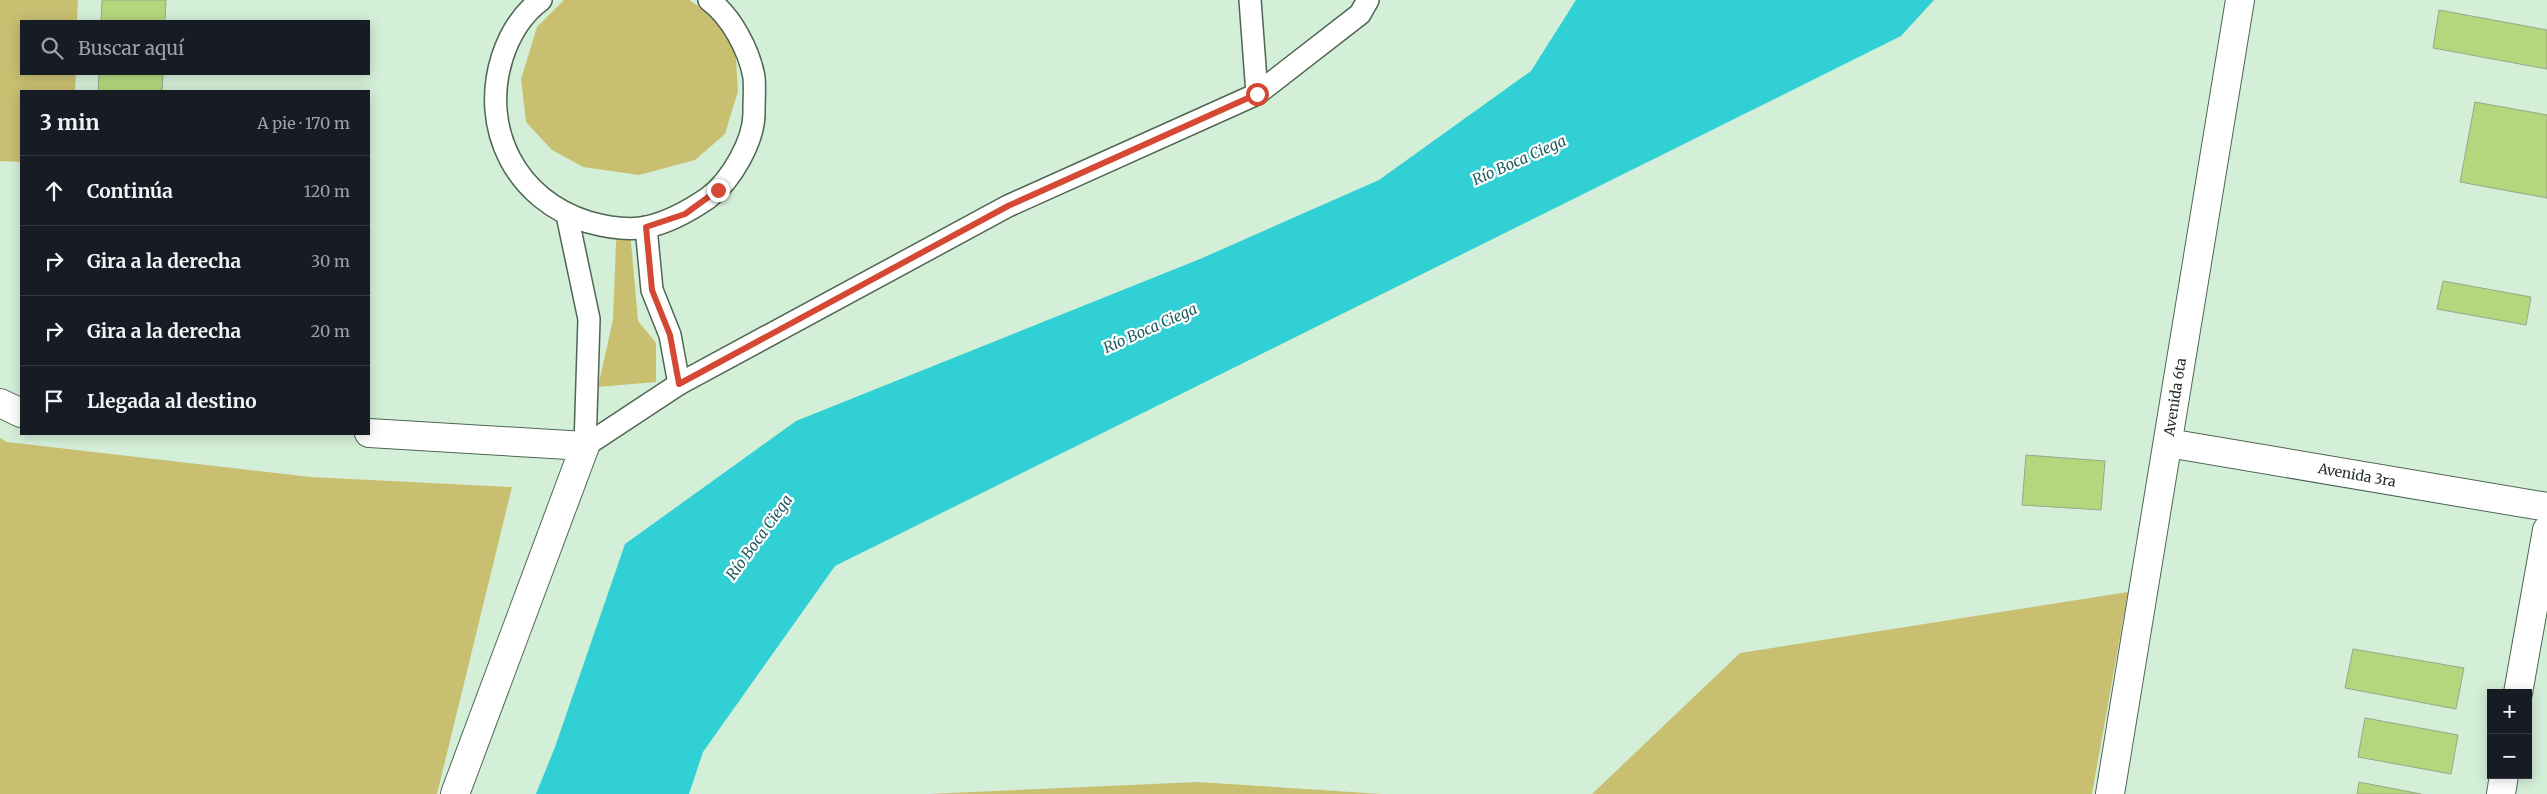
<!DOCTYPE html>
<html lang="es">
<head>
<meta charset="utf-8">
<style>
	:root { --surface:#171b24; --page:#20242c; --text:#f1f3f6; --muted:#9ea1a6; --line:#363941 }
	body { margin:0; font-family:Merriweather,serif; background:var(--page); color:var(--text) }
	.controls { position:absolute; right:15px; bottom:15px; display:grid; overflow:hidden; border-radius:0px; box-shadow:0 2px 12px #0003 }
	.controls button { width:45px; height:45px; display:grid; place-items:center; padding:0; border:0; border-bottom:1px solid var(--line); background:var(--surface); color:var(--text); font:25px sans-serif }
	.stop { position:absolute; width:15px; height:15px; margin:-11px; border:4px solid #d44834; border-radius:50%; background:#fff }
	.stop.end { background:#d44834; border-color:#fff; box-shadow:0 1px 5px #0008 }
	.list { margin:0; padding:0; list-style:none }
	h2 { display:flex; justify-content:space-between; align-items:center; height:65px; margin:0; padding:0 20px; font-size:21px }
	h2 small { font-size:16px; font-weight:400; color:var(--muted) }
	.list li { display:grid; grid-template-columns:32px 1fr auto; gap:15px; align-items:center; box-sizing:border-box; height:70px; padding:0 20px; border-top:1px solid var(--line) }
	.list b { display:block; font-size:19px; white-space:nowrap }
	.list em { font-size:16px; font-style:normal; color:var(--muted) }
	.icon { flex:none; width:28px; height:28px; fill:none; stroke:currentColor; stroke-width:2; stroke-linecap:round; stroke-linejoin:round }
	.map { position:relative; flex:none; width:2547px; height:794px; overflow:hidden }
	.search { position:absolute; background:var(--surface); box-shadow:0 2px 12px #0003; left:20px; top:20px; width:350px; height:55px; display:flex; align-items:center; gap:12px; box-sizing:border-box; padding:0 18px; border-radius:0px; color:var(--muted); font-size:19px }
	.panel { position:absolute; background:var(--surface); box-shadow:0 2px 12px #0003; left:20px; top:90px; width:350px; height:345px; border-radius:0px }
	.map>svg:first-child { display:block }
	.green { fill:#c8bf71 }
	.water { fill:#30d0d5 }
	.building { fill:#b3d77c; stroke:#9aa68a }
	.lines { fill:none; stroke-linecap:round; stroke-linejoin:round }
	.lane-casing { stroke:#4e6652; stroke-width:24 }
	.street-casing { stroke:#4e6652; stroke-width:30 }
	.lane { stroke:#fff; stroke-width:21 }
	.street { stroke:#fff; stroke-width:28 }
	.route { stroke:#d44834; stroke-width:6 }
	.labels { text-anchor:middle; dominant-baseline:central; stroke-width:4.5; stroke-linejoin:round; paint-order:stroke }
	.street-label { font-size:14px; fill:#252f27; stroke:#fff }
	.water-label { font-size:15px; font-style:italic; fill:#205d5f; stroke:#fff }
</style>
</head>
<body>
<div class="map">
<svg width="2547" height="794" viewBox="0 0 2547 794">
	<rect width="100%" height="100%" fill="#d4efd8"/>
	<g class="green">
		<path d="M0 0H78L77 21H21V74H76L75 91H21V162L0 161Z"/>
		<path d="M564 0H689L719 19 735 43 738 91 725 134 695 160 639 175 583 167 552 150 526 122 521 79 537 27Z"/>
		<path d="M617 218 629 219 638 321 656 343V382L598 387 613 320Z"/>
		<path d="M0 438 7 442 311 477 512 487 437 794H0Z"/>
		<path d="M2128 592 2092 794H1592L1740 653Z"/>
		<path d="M1198 782 1382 794H928Z"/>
	</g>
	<path class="water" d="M1576 0H1934L1901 36 835 566 703 752 689 794H536L555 747 625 544 796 421 1200 259 1379 180 1531 71Z"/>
	<g class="building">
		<path d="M102 0H166L165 21H101Z"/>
		<path d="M2439 10 2547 30V69L2433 48Z"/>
		<path d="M99 74H163L162 91H98Z"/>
		<path d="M2475 102 2547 115V198L2460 182Z"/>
		<path d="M2443 281 2531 297 2526 325 2437 309Z"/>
		<path d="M2026 455 2105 461 2101 510 2022 505Z"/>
		<path d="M2353 649 2464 668 2456 709 2345 688Z"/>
		<path d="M2365 718 2458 735 2451 774 2358 757Z"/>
		<path d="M2359 782 2421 794H2357Z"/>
	</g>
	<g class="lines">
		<defs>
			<g id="lane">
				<path d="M541 0C522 14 509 36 502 58 480 129 516 200 588 222 606 227 628 231 647 227 670 222 689 211 708 198 731 181 755 140 754 111 754 100 755 87 754 77 749 50 731 16 709 0"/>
				<path d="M1250 0 1257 94"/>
				<path d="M567 215 589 319 585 446"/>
				<path d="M646 227 652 290 670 335 679 384"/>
				<path d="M585 446 679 384 1008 206 1257 94 1360 14 1368 0"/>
			</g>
			<g id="street">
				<path d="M0 403 21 413"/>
				<path d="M369 433 585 446 455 794"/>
				<path d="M2168 443 2547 507"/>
				<path d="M2518 693 2547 530"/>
				<path d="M2110 794 2240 0"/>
				<path d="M2501 794 2504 775"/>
			</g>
		</defs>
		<use href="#lane" class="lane-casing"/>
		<use href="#street" class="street-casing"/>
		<use href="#lane" class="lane"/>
		<use href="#street" class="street"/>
	</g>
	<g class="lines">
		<path class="route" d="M718 190 685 214 646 227 652 290 670 335 679 384 1008 206 1257 94"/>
	</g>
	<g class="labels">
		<g class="street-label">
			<text transform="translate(2175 397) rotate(-81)">Avenida 6ta</text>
			<text transform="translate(2357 475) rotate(10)">Avenida 3ra</text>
		</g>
		<g class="water-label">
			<text transform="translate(1519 160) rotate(-24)">Río Boca Ciega</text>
			<text transform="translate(1150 328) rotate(-24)">Río Boca Ciega</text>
			<text transform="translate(759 537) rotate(-54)">Río Boca Ciega</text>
		</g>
	</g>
</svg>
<div class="controls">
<button>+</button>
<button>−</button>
</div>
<div class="stop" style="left:1257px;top:94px"></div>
<div class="stop end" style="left:718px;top:190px"></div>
<div class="search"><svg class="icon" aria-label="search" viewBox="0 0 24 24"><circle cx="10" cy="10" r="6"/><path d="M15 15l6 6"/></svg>Buscar aquí</div>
<section class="panel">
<h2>3 min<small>A pie · 170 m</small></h2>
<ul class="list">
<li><svg class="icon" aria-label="ahead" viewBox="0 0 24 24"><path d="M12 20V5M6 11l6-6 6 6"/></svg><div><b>Continúa</b></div><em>120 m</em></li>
<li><svg class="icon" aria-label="right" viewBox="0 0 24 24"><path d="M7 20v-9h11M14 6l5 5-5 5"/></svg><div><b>Gira a la derecha</b></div><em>30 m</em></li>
<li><svg class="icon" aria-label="right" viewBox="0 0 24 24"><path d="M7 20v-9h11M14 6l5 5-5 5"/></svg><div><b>Gira a la derecha</b></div><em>20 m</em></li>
<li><svg class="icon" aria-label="arrive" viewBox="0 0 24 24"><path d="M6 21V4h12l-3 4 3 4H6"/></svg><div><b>Llegada al destino</b></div></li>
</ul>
</section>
</div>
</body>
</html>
